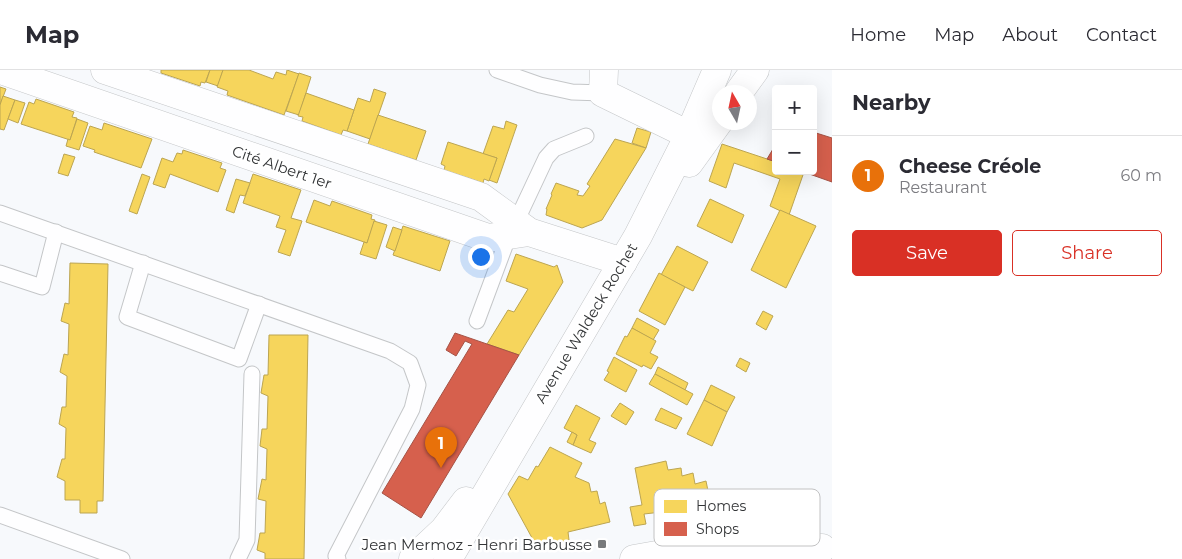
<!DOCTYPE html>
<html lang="en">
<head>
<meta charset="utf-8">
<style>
	:root { --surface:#fff; --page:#f7f7f7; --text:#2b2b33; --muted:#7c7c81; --line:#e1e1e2; --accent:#d93025 }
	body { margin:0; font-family:Montserrat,sans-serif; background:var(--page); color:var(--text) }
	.controls { position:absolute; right:15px; top:15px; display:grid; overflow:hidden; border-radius:5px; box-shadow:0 5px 20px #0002 }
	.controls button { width:45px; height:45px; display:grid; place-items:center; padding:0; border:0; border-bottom:1px solid var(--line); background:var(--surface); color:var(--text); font:25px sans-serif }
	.compass { position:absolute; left:712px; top:15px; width:45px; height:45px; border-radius:50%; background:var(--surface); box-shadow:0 5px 20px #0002; rotate:351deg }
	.you { position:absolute; left:480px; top:186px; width:18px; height:18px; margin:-12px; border:4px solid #fff; border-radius:50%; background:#1a73e8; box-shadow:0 0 0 8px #1a73e833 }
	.badge { display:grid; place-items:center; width:32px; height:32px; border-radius:50%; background:var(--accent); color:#fff; font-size:16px; font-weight:700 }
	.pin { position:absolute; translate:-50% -41px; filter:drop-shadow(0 1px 2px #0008) }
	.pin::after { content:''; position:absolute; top:26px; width:18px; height:15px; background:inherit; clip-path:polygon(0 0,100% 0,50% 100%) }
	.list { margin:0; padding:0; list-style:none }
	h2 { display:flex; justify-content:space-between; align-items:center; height:65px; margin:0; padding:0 20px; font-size:21px }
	h2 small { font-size:16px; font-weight:400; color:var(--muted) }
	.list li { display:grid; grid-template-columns:32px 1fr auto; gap:15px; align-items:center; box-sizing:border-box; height:80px; padding:0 20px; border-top:1px solid var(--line) }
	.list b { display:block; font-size:19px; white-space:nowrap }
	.list p { margin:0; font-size:16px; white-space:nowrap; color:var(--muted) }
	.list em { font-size:16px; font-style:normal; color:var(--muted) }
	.actions { display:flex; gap:10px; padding:15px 20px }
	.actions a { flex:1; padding:11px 0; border:1px solid var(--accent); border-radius:5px; text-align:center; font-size:18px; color:var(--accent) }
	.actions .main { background:var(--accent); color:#fff }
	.map { position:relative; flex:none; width:832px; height:489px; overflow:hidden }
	header { display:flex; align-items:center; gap:30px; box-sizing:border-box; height:70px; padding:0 25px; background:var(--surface); border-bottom:1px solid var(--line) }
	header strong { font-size:24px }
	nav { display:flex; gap:28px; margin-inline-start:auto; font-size:18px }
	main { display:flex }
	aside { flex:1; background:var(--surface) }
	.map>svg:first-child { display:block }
	.homes { fill:#f6d55c; stroke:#bca551 }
	.shops { fill:#d6604d; stroke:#a55346 }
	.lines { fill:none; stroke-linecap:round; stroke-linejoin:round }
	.service-casing { stroke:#c4c6c8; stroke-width:17 }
	.minor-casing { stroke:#c4c6c8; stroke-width:29 }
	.secondary-casing { stroke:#c4c6c8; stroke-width:29 }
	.service { stroke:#fefeff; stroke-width:15 }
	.minor { stroke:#fefeff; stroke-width:28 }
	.secondary { stroke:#fefeff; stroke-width:28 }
	.poi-dot { fill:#787a7c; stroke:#fff; stroke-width:2 }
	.labels { text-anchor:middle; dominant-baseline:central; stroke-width:5; stroke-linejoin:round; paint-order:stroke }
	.street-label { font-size:15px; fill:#333537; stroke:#fff }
	.poi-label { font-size:15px; fill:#333537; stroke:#fff; text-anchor:end }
	.key { fill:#fff; stroke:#c2c2c3; stroke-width:1 }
	.key-label { font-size:14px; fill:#333537 }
</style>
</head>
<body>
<header>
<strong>Map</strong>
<nav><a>Home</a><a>Map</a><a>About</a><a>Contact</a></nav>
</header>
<main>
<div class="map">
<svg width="832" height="489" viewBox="0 0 832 489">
	<rect width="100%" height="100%" fill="#f7f9fc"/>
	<g class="homes">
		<path d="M161 0H210L205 13 201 12 200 16 161 3Z"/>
		<path d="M210 0H223L218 16 206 12Z"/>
		<path d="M223 0H249L273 9 276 2 286 5 287 0 299 4 284 45 227 25 228 21 217 17Z"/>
		<path d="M299 3 311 7 299 45 286 41Z"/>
		<path d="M0 17 6 19 0 35Z"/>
		<path d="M374 19 386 23 370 69 347 61 358 28 370 32Z"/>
		<path d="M306 23 354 40 347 61 343 60 341 65 302 51 303 47 298 46Z"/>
		<path d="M3 26 15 30 4 60 0 59V35Z"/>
		<path d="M36 29 74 42 72 47 77 48 70 70 21 54 29 32 34 34Z"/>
		<path d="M15 30 25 33 18 53 8 49Z"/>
		<path d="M378 45 426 61 416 90 368 74Z"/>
		<path d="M77 49 88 53 79 80 66 76 68 69 70 70Z"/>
		<path d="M506 51 517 55 497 113 489 110 497 88 483 84 493 56 504 59Z"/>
		<path d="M104 53 152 69 141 98 94 82 95 80 83 76 90 56 102 60Z"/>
		<path d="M637 58 651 62 646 78 632 73Z"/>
		<path d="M615 69 646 78 602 150 582 158 546 145 547 139H546L552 125 551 124 556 113 579 121 577 125 583 126 590 116 587 114Z"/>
		<path d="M448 72 497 88 489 111 484 109 483 113 444 100 445 96 441 94Z"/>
		<path d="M722 74 776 92V101L804 102 789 145 770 136 780 109 734 93 726 118 709 111Z"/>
		<path d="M183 80 222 93 220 98 226 100 218 122 170 104 165 118 153 114 162 88 173 92 177 83 182 84Z"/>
		<path d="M64 84 75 87 68 106 58 103Z"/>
		<path d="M142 104 150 107 137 144 129 141Z"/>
		<path d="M253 104 301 120 291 148 302 151 290 186 278 182 286 160 276 157 280 146 243 133Z"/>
		<path d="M236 109 250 113 245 126 240 125 234 143 226 140Z"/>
		<path d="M710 129 744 145 732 173 697 156Z"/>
		<path d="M314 130 330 136 332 131 372 145 371 149 375 150 367 173 306 152Z"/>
		<path d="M780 140 816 156 786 218 751 200Z"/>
		<path d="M374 151 387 155 376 189 360 184 364 172 367 173Z"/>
		<path d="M403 156 450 171 440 201 393 185Z"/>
		<path d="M393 157 402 160 395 181 386 177Z"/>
		<path d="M677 176 708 192 693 221 661 205Z"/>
		<path d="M516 184 554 197 557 195 563 212 519 285 487 274 508 240 514 242 528 219 506 211Z"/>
		<path d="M70 193 108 194 103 431H97V443H80V430H65V411L57 407 62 389H65L66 358 59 354 62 337H66L67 306 60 302 64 284 68 285 69 254 61 251 65 233 69 234Z"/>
		<path d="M659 203 685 217 665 255 639 241Z"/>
		<path d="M763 241 773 246 766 260 756 254Z"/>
		<path d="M637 248 659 260 653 270 632 258Z"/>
		<path d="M632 258 656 271 650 283 658 287 651 299 643 295 642 297 616 284 625 266 627 267Z"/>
		<path d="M269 265H308L304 489H265V483L257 480 260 463H265L266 431 258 429 262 409 266 410 267 379 260 376 262 359H267L268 326 261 323 264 305H268Z"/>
		<path d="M614 287 637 300 626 322 604 310 609 302 607 301Z"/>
		<path d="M740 288 750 293 746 302 736 296Z"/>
		<path d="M658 297 688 313 685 320 655 304Z"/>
		<path d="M655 304 693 324 687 335 649 314Z"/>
		<path d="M711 315 735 327 727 342 704 330Z"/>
		<path d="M704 330 727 342 712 376 687 364Z"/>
		<path d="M620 333 634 342 626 355 611 346Z"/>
		<path d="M576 335 600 348 589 370 596 373 591 383 573 375 577 365 564 358Z"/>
		<path d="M661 338 682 348 676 359 655 350Z"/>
		<path d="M572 362 577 365 573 375 567 372Z"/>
		<path d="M550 377 582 393 575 407 589 413 591 422 597 421 600 434 605 432 610 452 568 462 569 470 537 477 508 424 519 406 528 410 536 396 538 397Z"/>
		<path d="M666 391 668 400 681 398 682 406 693 403 695 414 706 411 713 445 698 447 697 438 644 444 646 454 634 456 630 437 642 435 635 398Z"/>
	</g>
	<g class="shops">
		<path d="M813 62 832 68V112L801 101H813Z"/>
		<path d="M776 74V92L767 89Z"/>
		<path d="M455 263 519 285 421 448 382 423 472 274 465 271 456 286 446 280Z"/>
	</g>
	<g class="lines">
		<defs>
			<g id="service">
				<path d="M497 0 540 15 572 22 603 23"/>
				<path d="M0 143 390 281 410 293 418 315 412 339 336 486 338 489"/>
				<path d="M516 152 546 88 554 79 586 66"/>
				<path d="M143 193 127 247 239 289 259 234"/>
				<path d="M0 203 42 217 56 162"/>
				<path d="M477 251 509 165"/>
				<path d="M0 445 122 489"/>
				<path d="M238 489 247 470 252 304"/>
			</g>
			<g id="minor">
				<path d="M1 0 488 168 529 162"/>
				<path d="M105 0 481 127 529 162 623 192"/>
				<path d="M604 0 603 23 689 65"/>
			</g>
			<g id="secondary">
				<path d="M739 22 755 0"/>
				<path d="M689 93 720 50"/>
				<path d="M413 489 444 460 466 431"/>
				<path d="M448 489 638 166 689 65 717 0"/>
				<path d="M634 489 685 480 822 478"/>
			</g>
		</defs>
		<use href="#service" class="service-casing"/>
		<use href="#minor" class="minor-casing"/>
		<use href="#secondary" class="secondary-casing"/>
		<use href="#service" class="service"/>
		<use href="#minor" class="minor"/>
		<use href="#secondary" class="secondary"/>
	</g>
	<rect class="poi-dot" x="597" y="469" width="10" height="10" rx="2.5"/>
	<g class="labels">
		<g class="street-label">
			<text transform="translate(282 97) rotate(19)">Cité Albert 1er</text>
			<text transform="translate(586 253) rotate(-59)">Avenue Waldeck Rochet</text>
		</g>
		<g class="poi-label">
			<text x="592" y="474">Jean Mermoz - Henri Barbusse</text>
		</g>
	</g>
	<rect x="654" y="419" width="166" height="57" rx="8" class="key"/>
	<rect x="664" y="430" width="23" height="13" fill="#f6d55c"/>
	<rect x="664" y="452" width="23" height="14" fill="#d6604d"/>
	<g class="key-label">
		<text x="696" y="441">Homes</text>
		<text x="696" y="464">Shops</text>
	</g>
</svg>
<div class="controls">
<button>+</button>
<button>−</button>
</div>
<svg class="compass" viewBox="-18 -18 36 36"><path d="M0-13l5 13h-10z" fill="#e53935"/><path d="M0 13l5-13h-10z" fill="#7c7c81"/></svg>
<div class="you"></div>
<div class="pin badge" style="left:441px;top:398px;background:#e8710a">1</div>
</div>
<aside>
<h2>Nearby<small></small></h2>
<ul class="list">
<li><span class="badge" style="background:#e8710a">1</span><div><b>Cheese Créole</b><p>Restaurant</p></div><em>60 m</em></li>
</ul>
<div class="actions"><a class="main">Save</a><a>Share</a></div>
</aside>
</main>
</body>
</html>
